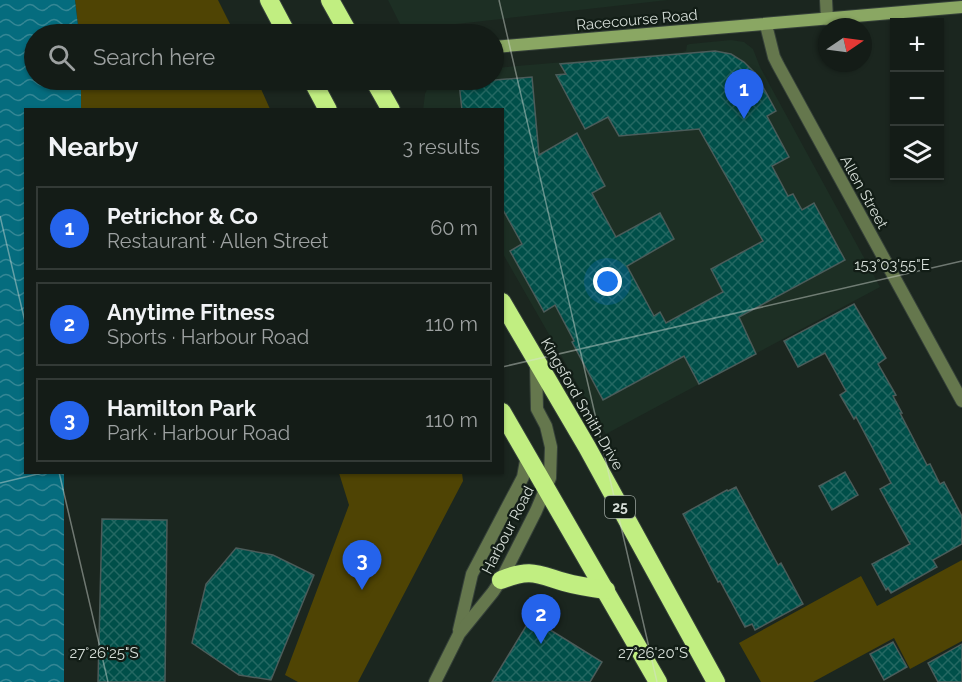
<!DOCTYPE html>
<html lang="en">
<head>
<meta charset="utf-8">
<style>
	:root { --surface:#141c17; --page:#212924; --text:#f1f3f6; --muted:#9da1a1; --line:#333a36; --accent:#2563eb }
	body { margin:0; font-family:Raleway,sans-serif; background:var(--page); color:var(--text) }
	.controls { position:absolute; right:18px; top:18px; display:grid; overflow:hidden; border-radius:0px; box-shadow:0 2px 4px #0004 }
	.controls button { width:54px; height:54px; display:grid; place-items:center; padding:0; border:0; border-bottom:2px solid var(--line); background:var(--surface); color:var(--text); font:30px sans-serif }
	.compass { position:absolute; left:818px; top:18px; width:54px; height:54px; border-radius:50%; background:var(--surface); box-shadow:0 2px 4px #0004; rotate:77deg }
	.you { position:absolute; left:608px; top:282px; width:21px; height:21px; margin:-15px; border:4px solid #fff; border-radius:50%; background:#1a73e8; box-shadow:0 0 0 9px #1a73e833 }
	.badge { display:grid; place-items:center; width:39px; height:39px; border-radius:50%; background:var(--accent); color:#fff; font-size:20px; font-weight:700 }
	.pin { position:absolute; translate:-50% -50px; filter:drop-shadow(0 2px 3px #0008) }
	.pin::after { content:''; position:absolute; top:32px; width:21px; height:18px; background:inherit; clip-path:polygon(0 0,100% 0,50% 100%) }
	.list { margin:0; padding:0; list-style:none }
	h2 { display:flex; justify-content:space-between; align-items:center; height:78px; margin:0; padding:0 24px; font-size:26px }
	h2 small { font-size:20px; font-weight:400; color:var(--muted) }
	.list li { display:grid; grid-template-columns:39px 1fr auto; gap:18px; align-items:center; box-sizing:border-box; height:84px; margin:0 12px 12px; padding:0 12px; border:2px solid var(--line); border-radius:0px }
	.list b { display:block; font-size:22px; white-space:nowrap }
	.list p { margin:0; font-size:20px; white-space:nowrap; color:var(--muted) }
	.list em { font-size:20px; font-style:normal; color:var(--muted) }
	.icon { flex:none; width:33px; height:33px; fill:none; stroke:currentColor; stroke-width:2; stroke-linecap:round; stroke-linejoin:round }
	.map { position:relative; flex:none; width:962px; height:682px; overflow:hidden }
	.search { position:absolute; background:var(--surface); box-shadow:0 2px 4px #0004; left:24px; top:24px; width:480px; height:66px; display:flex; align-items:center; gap:15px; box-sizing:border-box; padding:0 21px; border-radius:33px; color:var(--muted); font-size:22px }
	.panel { position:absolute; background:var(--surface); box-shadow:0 2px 4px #0004; left:24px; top:108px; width:480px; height:366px; border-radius:0px }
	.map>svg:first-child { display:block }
	.built { fill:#1d2f24 }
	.green { fill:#4f4404 }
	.water { fill:url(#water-waves) }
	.building { fill:url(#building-cross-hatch); stroke:#4b5c5a; stroke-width:1.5 }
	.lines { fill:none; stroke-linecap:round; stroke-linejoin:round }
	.street-casing { stroke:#354039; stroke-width:14 }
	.secondary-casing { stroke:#354039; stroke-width:14 }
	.highway-casing { stroke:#354039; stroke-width:20 }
	.street { stroke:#65774d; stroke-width:12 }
	.secondary { stroke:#8aa763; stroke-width:12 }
	.highway { stroke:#c1ee81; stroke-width:18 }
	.ticks { fill:none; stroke:#d6ded8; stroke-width:1.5; stroke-opacity:0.45 }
	.labels { text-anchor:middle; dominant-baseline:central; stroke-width:4.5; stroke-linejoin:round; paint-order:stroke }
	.shield { fill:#121d16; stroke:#9ba49e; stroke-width:1.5 }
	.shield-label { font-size:14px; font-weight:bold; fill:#d6ded8 }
	.street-label { font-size:15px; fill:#d6ded8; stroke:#121d16 }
	.ticks-label { font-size:15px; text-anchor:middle; fill:#d6ded8; stroke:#121d16; stroke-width:4.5; stroke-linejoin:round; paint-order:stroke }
</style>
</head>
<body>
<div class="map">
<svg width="962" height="682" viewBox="0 0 962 682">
	<defs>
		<pattern id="water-waves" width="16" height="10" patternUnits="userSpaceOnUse" patternTransform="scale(1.5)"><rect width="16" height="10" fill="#056c7e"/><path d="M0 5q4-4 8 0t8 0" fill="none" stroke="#358795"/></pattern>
		<pattern id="building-cross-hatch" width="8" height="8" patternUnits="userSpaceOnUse" patternTransform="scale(1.5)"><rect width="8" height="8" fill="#004f49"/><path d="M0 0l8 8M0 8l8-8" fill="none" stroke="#246862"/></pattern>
	</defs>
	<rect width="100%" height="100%" fill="#1b261f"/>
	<g class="built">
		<path d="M388 0H668L403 30Z"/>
		<path d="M731 40 744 42 753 49 760 67 880 287 606 434 503 254 502 110H423L425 94 428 87 436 80H494V68L683 52 686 51 687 45 690 44Z"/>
	</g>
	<g class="green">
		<path d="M75 0H218L235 34H79Z"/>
		<path d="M81 80H257L270 109 81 110Z"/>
		<path d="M339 473H462L463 481 358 682H298L285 675 349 505Z"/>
		<path d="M962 560V641L910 669 894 638 813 682H761L739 643 861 576 877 606Z"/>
	</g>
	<path class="water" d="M0 0H75L79 34H34V80H81V109L26 110V472L64 473V682H0Z"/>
	<g class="building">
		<path d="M715 51 731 54 744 62 756 74 776 111 767 116 789 157 772 166 788 196 793 194 802 210 814 203 845 260 739 317 756 354 699 384 684 356 603 400 572 342 574 341 555 305 544 312 510 251 522 244 502 208V110H462L459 83 532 77 539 155 577 133 605 186 592 193 616 237 660 213 674 239 627 266 654 316 660 312 666 323 723 292 711 269 763 241 699 129 619 136 608 117 585 129 556 75 566 74 560 64Z"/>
		<path d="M854 304 886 358 878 364 896 395 893 396 902 413H900L927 465 930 464 940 484 944 482 962 516V544L933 560 937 567 891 593 888 588 886 590 872 564 910 544 880 489 891 483 856 417 854 419 840 395 846 391 825 353 798 367 784 341Z"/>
		<path d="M845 472 858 495 832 510 819 486Z"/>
		<path d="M736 487 778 565 781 563 803 604 755 630 752 624 745 627 720 581 718 582 683 514 727 490 728 491Z"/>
		<path d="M102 519 167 520 165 682H98Z"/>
		<path d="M236 548 273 555 314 575 271 680 239 675 192 643 206 584Z"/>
		<path d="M531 618 602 662 590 682H492Z"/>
		<path d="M893 642 907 667 884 680 870 654Z"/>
		<path d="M962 644V682H938L928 663Z"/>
	</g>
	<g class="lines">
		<defs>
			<g id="street">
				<path d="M826 0 827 19"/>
				<path d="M766 25 774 57 778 65 962 401"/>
				<path d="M459 630 472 574 523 477 527 455"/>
				<path d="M435 682 459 634 493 592 501 580 536 511 550 478 551 447 546 426 537 409 536 364"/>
			</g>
			<path id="secondary" d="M494 47 962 7"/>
			<g id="highway">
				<path d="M269 0 287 34"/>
				<path d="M330 0 349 34"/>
				<path d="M312 80 328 110"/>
				<path d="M374 80 391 110"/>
				<path d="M502 302 587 447 716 682"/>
				<path d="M502 412 658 682"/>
				<path d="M501 580C530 568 537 574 564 582 578 586 592 588 606 590"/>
			</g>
		</defs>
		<use href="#street" class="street-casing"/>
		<use href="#secondary" class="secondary-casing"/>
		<use href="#highway" class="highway-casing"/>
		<use href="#street" class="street"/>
		<use href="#secondary" class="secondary"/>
		<use href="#highway" class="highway"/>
	</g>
	<path class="ticks" d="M499 0 657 682M0 216 26 326M502 367 962 261M59 472 108 682M0 483 46 472"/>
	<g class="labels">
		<rect class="shield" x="605" y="496" width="30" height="22" rx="4.5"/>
		<g class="shield-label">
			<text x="620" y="507">25</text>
		</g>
		<g class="street-label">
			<text transform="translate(637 20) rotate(-5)">Racecourse Road</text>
			<text transform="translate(864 192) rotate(61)">Allen Street</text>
			<text transform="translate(582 404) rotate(60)">Kingsford Smith Drive</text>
			<text transform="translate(508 530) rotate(-63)">Harbour Road</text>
		</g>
	</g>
	<g class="ticks-label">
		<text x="892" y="270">153°03'55"E</text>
		<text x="104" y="658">27°26'25"S</text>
		<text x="653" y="658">27°26'20"S</text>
	</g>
</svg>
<div class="controls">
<button>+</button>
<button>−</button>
<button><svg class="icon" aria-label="layers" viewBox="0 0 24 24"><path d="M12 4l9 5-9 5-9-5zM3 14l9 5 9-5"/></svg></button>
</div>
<svg class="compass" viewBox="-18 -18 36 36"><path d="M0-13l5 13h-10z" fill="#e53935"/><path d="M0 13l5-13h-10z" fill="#9da1a1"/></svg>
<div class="you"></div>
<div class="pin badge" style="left:744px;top:119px">1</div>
<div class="pin badge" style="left:541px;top:644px">2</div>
<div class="pin badge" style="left:362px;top:590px">3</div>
<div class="search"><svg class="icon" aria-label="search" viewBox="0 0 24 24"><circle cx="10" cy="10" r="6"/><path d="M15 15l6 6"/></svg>Search here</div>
<section class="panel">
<h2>Nearby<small>3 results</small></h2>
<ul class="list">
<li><span class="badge">1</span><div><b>Petrichor &amp; Co</b><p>Restaurant · Allen Street</p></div><em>60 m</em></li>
<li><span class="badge">2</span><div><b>Anytime Fitness</b><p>Sports · Harbour Road</p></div><em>110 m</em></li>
<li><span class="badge">3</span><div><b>Hamilton Park</b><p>Park · Harbour Road</p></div><em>110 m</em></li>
</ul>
</section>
</div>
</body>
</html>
